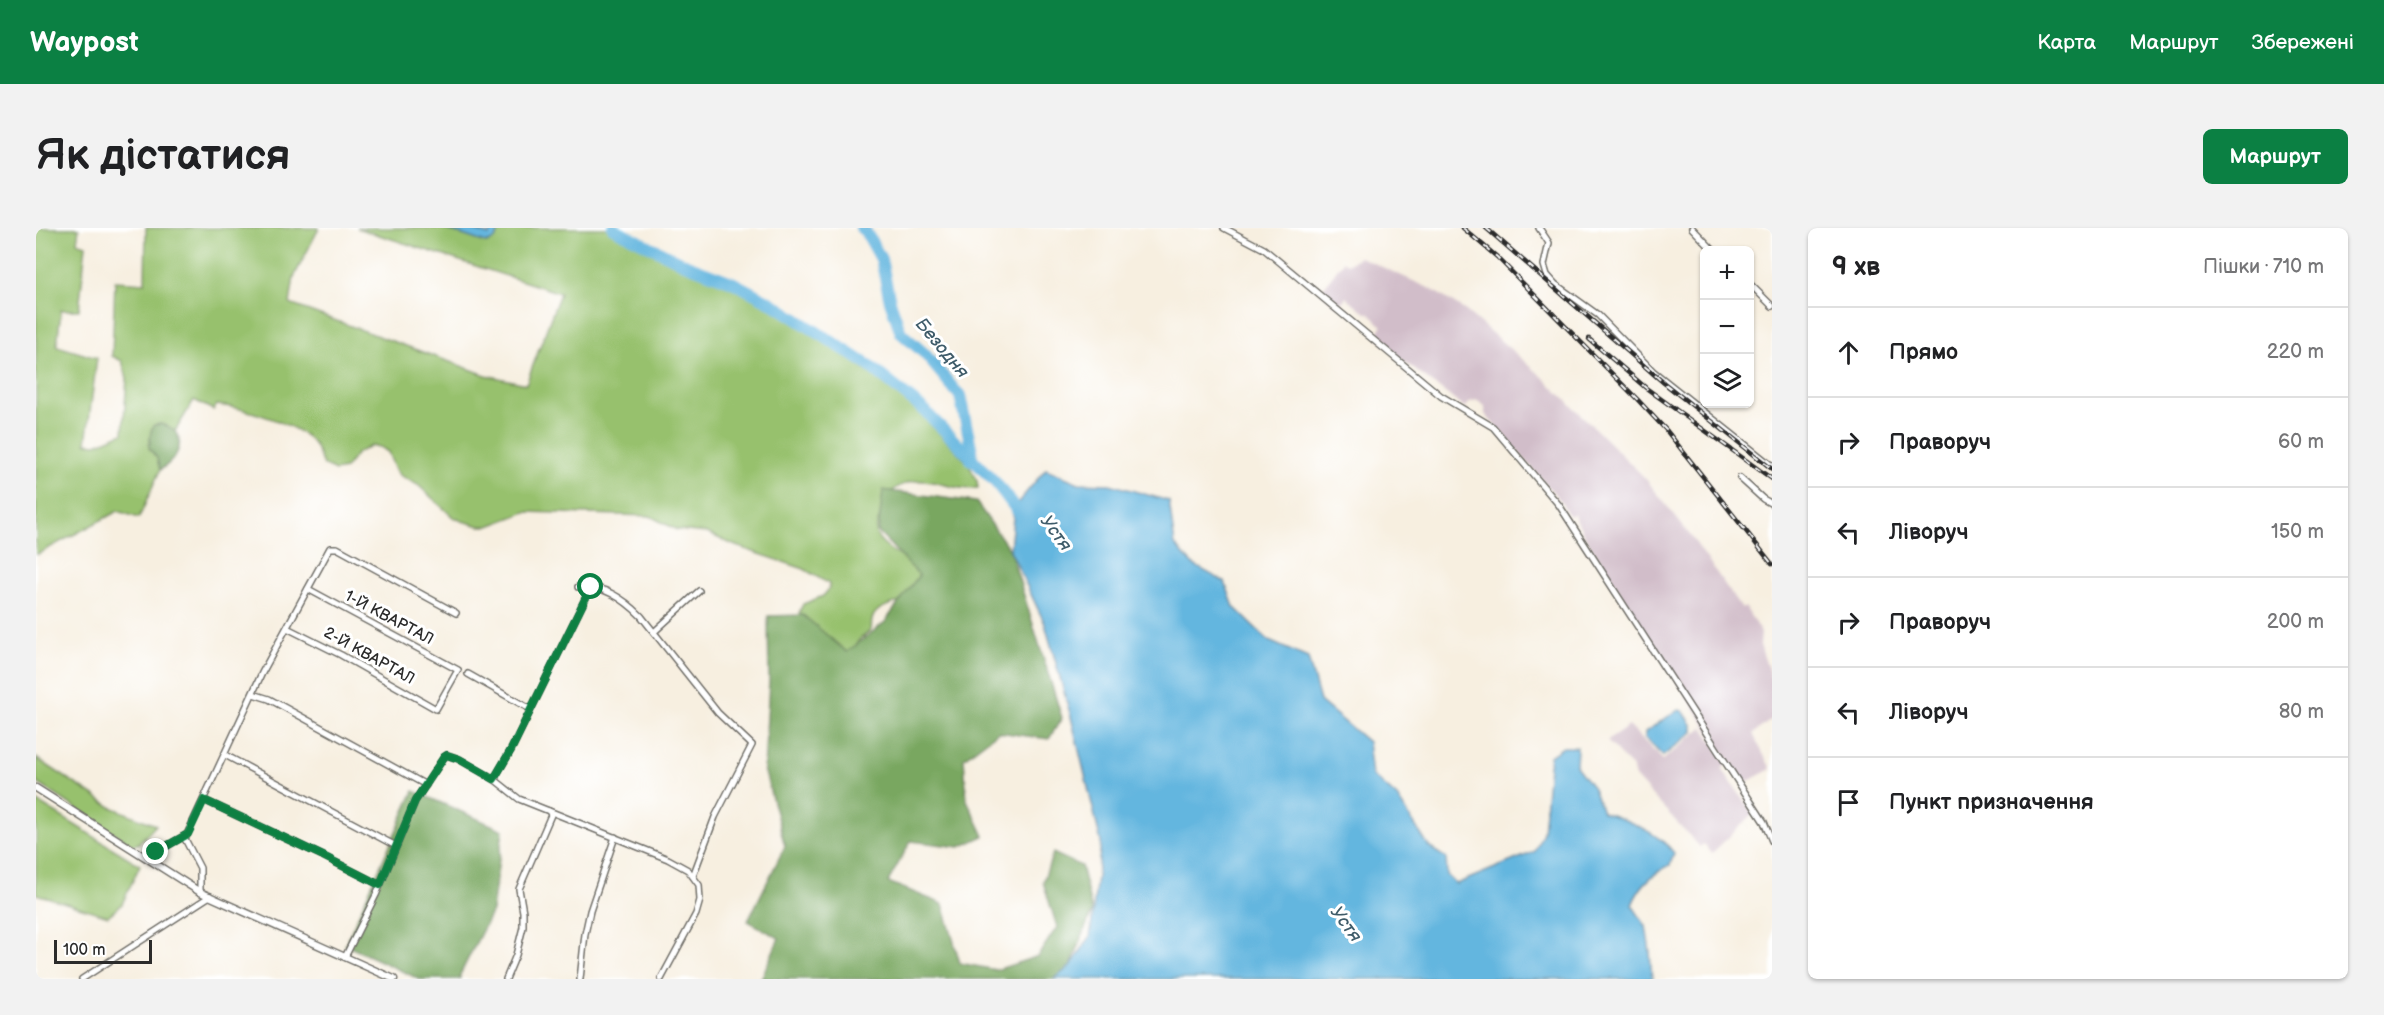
<!DOCTYPE html>
<html lang="uk">
<head>
<meta charset="utf-8">
<style>
	:root { --surface:#fff; --page:#f2f2f2; --text:#202124; --muted:#757577; --line:#e0e0e0; --accent:#0b8043 }
	body { margin:0; font-family:"Balsamiq Sans",sans-serif; background:var(--page); color:var(--text) }
	.controls { position:absolute; right:18px; top:18px; display:grid; overflow:hidden; border-radius:9px; box-shadow:0 2px 4px #0004 }
	.controls button { width:54px; height:54px; display:grid; place-items:center; padding:0; border:0; border-bottom:2px solid var(--line); background:var(--surface); color:var(--text); font:30px sans-serif }
	.scale { position:absolute; left:18px; bottom:15px; width:98px; box-sizing:border-box; padding-left:6px; border:3px solid #2b2b2b; border-top:0; font-size:16px; line-height:21px; white-space:nowrap; color:#2b2b2b; -webkit-text-stroke:4px #fff; paint-order:stroke }
	.stop { position:absolute; width:18px; height:18px; margin:-14px; border:4px solid #0b8043; border-radius:50%; background:#fff }
	.stop.end { background:#0b8043; border-color:#fff; box-shadow:0 2px 6px #0008 }
	.list { margin:0; padding:0; list-style:none }
	h2 { display:flex; justify-content:space-between; align-items:center; height:78px; margin:0; padding:0 24px; font-size:26px }
	h2 small { font-size:20px; font-weight:400; color:var(--muted) }
	.list li { display:grid; grid-template-columns:39px 1fr auto; gap:18px; align-items:center; box-sizing:border-box; height:90px; padding:0 24px; border-top:2px solid var(--line) }
	.list b { display:block; font-size:22px; white-space:nowrap }
	.list em { font-size:20px; font-style:normal; color:var(--muted) }
	.icon { flex:none; width:33px; height:33px; fill:none; stroke:currentColor; stroke-width:2; stroke-linecap:round; stroke-linejoin:round }
	.map { position:relative; flex:none; width:1736px; height:751px; overflow:hidden; border-radius:9px }
	header { display:flex; align-items:center; gap:36px; box-sizing:border-box; height:84px; padding:0 30px; background:var(--accent); color:#fff }
	header strong { font-size:28px }
	nav { display:flex; gap:33px; margin-inline-start:auto; font-size:21px }
	.intro { display:flex; align-items:center; justify-content:space-between; box-sizing:border-box; height:144px; padding:0 36px }
	h1 { margin:0; font-size:42px }
	.button { padding:15px 27px; border-radius:9px; background:var(--accent); color:#fff; font-size:21px; font-weight:700 }
	main { display:flex; gap:36px; padding:0 36px }
	aside { flex:1; background:var(--surface); border-radius:9px; box-shadow:0 2px 4px #0004 }
	.map>svg:first-child { display:block }
	.industrial { fill:#d1bdc9 }
	.green { fill:#97c16d; stroke:#61764c; stroke-width:1.5 }
	.forest { fill:#79a760; stroke:#526946; stroke-width:1.5 }
	.water { fill:#64b6df; stroke:#487085; stroke-width:1.5 }
	.lines { fill:none; stroke-linecap:round; stroke-linejoin:round }
	.river { stroke:#64b6df; stroke-width:12 }
	.minor-casing { stroke:#72706a; stroke-width:8 }
	.tertiary-casing { stroke:#72706a; stroke-width:9 }
	.minor { stroke:#fff; stroke-width:5 }
	.tertiary { stroke:#fff; stroke-width:6 }
	.rail-casing { stroke:#2b2b2b; stroke-width:4.5 }
	.rail { stroke:#fff; stroke-width:2; stroke-dasharray:7; stroke-linecap:butt }
	.route { stroke:#0b8043; stroke-width:8 }
	.labels { text-anchor:middle; dominant-baseline:central; stroke-width:6; stroke-linejoin:round; paint-order:stroke }
	.street-label { font-size:16px; fill:#2b2b2b; stroke:#fff }
	.water-label { font-size:18px; font-style:italic; fill:#3f5c6a; stroke:#fff }
</style>
</head>
<body>
<header>
<strong>Waypost</strong>
<nav><a>Карта</a><a>Маршрут</a><a>Збережені</a></nav>
</header>
<div class="intro"><h1>Як дістатися</h1><a class="button">Маршрут</a></div>
<main>
<div class="map">
<svg width="1736" height="751" viewBox="0 0 1736 751">
	<rect width="100%" height="100%" fill="#fff"/>
	<filter id="ink" filterUnits="userSpaceOnUse"><feTurbulence type="fractalNoise" baseFrequency=".0167" numOctaves="2"/><feDisplacementMap in="SourceGraphic" scale="12" xChannelSelector="R" yChannelSelector="G"/><feConvolveMatrix kernelMatrix="1 2 1 2 8 2 1 2 1" color-interpolation-filters="sRGB"/></filter>
	<filter id="wash" filterUnits="userSpaceOnUse"><feTurbulence type="fractalNoise" baseFrequency=".008" numOctaves="4" result="noise"/><feDisplacementMap in="SourceGraphic" scale="24" xChannelSelector="R" yChannelSelector="G"/><feGaussianBlur stdDeviation="1.35" result="paint"/><feColorMatrix in="noise" values="0 0 0 0 0 0 0 0 0 0 0 0 0 0 0 0 0 1.4 0 .05"/><feComposite in="paint" operator="in"/></filter>
	<g filter="url(#wash)">
		<rect width="100%" height="100%" fill="#f7efe0"/>
		<g class="industrial">
			<path d="M1324 29 1395 61 1430 83 1507 149 1609 250 1657 311 1706 381 1709 379 1725 405 1724 417 1736 453V491L1717 506 1735 541 1714 552 1708 554 1704 552 1548 307 1538 286 1533 288 1524 272 1449 186V178L1441 172 1434 174 1429 180 1366 132 1340 108 1346 98 1333 85H1330L1310 69 1302 79 1284 64 1307 33 1311 36Z"/>
			<path d="M1593 498 1627 532 1667 499 1691 536 1686 541 1717 586 1676 625 1667 616 1664 619 1599 549 1596 540 1571 513Z"/>
		</g>
		<g class="green">
			<path d="M0 0H43L41 14 50 17 43 82H25L21 118 61 130 50 215 60 216 87 205 91 150 86 133 76 128 79 53 109 55 110 0H283L258 49 254 76 450 147 490 156 524 65 321 0H406L450 15 459 11 465 0H571L651 40 696 56 736 78 831 143 885 186 932 235 941 253 942 260C919 264 898 250 879 253 873 254 862 258 858 262 851 268 837 300 841 308 850 325 875 332 891 340L879 371C867 374 839 376 836 392 835 396 836 399 835 402L822 413 818 423 813 427 767 392 763 385 767 376 787 368 793 361V356L768 341 700 318 671 305 641 302 614 288 490 284 453 298H444L426 293 417 289 382 257 363 247 358 240 352 224 344 219 335 218 321 225 309 241 299 243 287 237C284 231 282 221 277 215 262 196 205 179 181 177L177 182 158 172 138 205 131 198 118 197 115 203 113 220 121 230 124 242 103 290 82 283 0 327Z"/>
			<path d="M0 530 75 579 120 597 102 616 96 617 0 554Z"/>
			<path d="M0 573 104 637 86 676 72 688 0 666Z"/>
		</g>
		<g class="forest">
			<path d="M125 196C154 204 145 230 124 242L121 230 113 220 115 203 118 197Z"/>
			<path d="M847 262 940 274 974 322 1026 490 1013 511 962 504 928 530 931 572 948 608 924 619 875 613 852 654 907 676 924 735 960 742 1002 728 1021 699 1007 654 1017 625 1045 638 1056 683 1035 738 1018 751H725L743 710 712 693 749 618 728 541 733 453 732 388 767 387 811 424 849 394 883 347 842 304Z"/>
			<path d="M378 563 467 602 456 683 424 747V751H383L309 717Z"/>
		</g>
		<g class="water">
			<path d="M406 0H431L453 7 457 0H465L459 11 450 15Z"/>
			<path d="M1010 241 1043 255 1074 256 1133 273 1139 317 1156 336 1189 354 1198 379 1233 413 1272 430 1284 473 1332 514 1336 547 1361 569 1393 619 1410 630 1411 647 1420 656 1498 624 1507 604 1514 528 1527 519H1541L1540 538 1557 560 1566 584C1589 591 1624 605 1638 625L1634 637C1616 646 1603 658 1596 677L1610 698 1614 724 1616 751H1018L1035 738 1054 709 1065 614 1035 489 1009 396 974 322 978 279Z"/>
			<path d="M1642 482 1647 483 1657 498V504L1627 528 1609 510V504Z"/>
		</g>
		<g class="lines">
			<g class="river">
				<path d="M577 0 651 37 696 54 736 75 832 137 888 182 960 255 988 292"/>
				<path d="M825 0 830 4 845 31 854 73 865 105 888 125 924 168 936 223 935 232"/>
			</g>
		</g>
	</g>
	<g filter="url(#ink)">
		<g class="lines">
			<defs>
				<g id="minor">
					<path d="M1188 0 1228 21 1405 168 1457 199 1523 277 1728 594 1736 613"/>
					<path d="M1503 0 1513 15 1508 37 1511 47 1519 56 1562 87 1618 144 1736 238"/>
					<path d="M1656 0 1677 22"/>
					<path d="M1714 56 1736 78"/>
					<path d="M1704 250 1727 271 1736 276"/>
					<path d="M542 359C566 356 588 371 605 388L682 485 716 517 679 589 657 648"/>
					<path d="M251 400 305 427 400 481 422 442 272 361"/>
					<path d="M618 404 663 363"/>
					<path d="M432 446 494 481"/>
					<path d="M217 466 233 471 390 557"/>
					<path d="M189 527 360 618"/>
					<path d="M458 551 483 571 513 583 515 587 483 661 487 684V699L480 727 470 751"/>
					<path d="M168 572 285 627 344 657"/>
					<path d="M513 583 632 631 652 642 663 657 664 672 660 686 625 751"/>
					<path d="M106 627 120 624 150 607"/>
					<path d="M164 664V640L149 611 226 445 294 320H301L420 385"/>
					<path d="M309 729 340 667 379 573 408 529 411 527 423 531 458 551 475 522 555 359"/>
					<path d="M46 751 174 668"/>
					<path d="M544 751 549 706 554 683 579 609"/>
				</g>
				<path id="tertiary" d="M0 560 164 664 358 751"/>
			</defs>
			<use href="#minor" class="minor-casing"/>
			<use href="#tertiary" class="tertiary-casing"/>
			<use href="#minor" class="minor"/>
			<use href="#tertiary" class="tertiary"/>
			<defs>
				<g id="rail">
					<path d="M1427 0 1461 29 1601 171 1630 202 1736 336"/>
					<path d="M1450 0 1628 155 1736 241"/>
					<path d="M1553 111 1610 160 1736 251"/>
				</g>
			</defs>
			<use href="#rail" class="rail-casing"/>
			<use href="#rail" class="rail"/>
		</g>
	</g>
	<g class="lines" filter="url(#ink)">
		<path class="route" d="M120 624 152 606 168 572 285 627 344 657 379 573 408 529 411 527 423 531 458 551 475 522 555 359"/>
	</g>
	<g class="labels">
		<g class="street-label">
			<text transform="translate(353 390) rotate(28)">1-Й КВАРТАЛ</text>
			<text transform="translate(333 428) rotate(29)">2-Й КВАРТАЛ</text>
		</g>
		<g class="water-label">
			<text transform="translate(906 120) rotate(50)">Безодня</text>
			<text transform="translate(1020 305) rotate(53)">Устя</text>
			<text transform="translate(1310 696) rotate(53)">Устя</text>
		</g>
	</g>
</svg>
<div class="controls">
<button>+</button>
<button>−</button>
<button><svg class="icon" aria-label="layers" viewBox="0 0 24 24"><path d="M12 4l9 5-9 5-9-5zM3 14l9 5 9-5"/></svg></button>
</div>
<div class="scale">100 m</div>
<div class="stop" style="left:555px;top:359px"></div>
<div class="stop end" style="left:120px;top:624px"></div>
</div>
<aside>
<h2>9 хв<small>Пішки · 710 m</small></h2>
<ul class="list">
<li><svg class="icon" aria-label="ahead" viewBox="0 0 24 24"><path d="M12 20V5M6 11l6-6 6 6"/></svg><div><b>Прямо</b></div><em>220 m</em></li>
<li><svg class="icon" aria-label="right" viewBox="0 0 24 24"><path d="M7 20v-9h11M14 6l5 5-5 5"/></svg><div><b>Праворуч</b></div><em>60 m</em></li>
<li><svg class="icon" aria-label="left" viewBox="0 0 24 24"><path d="M17 20v-9H6M10 6l-5 5 5 5"/></svg><div><b>Ліворуч</b></div><em>150 m</em></li>
<li><svg class="icon" aria-label="right" viewBox="0 0 24 24"><path d="M7 20v-9h11M14 6l5 5-5 5"/></svg><div><b>Праворуч</b></div><em>200 m</em></li>
<li><svg class="icon" aria-label="left" viewBox="0 0 24 24"><path d="M17 20v-9H6M10 6l-5 5 5 5"/></svg><div><b>Ліворуч</b></div><em>80 m</em></li>
<li><svg class="icon" aria-label="arrive" viewBox="0 0 24 24"><path d="M6 21V4h12l-3 4 3 4H6"/></svg><div><b>Пункт призначення</b></div></li>
</ul>
</aside>
</main>
</body>
</html>
